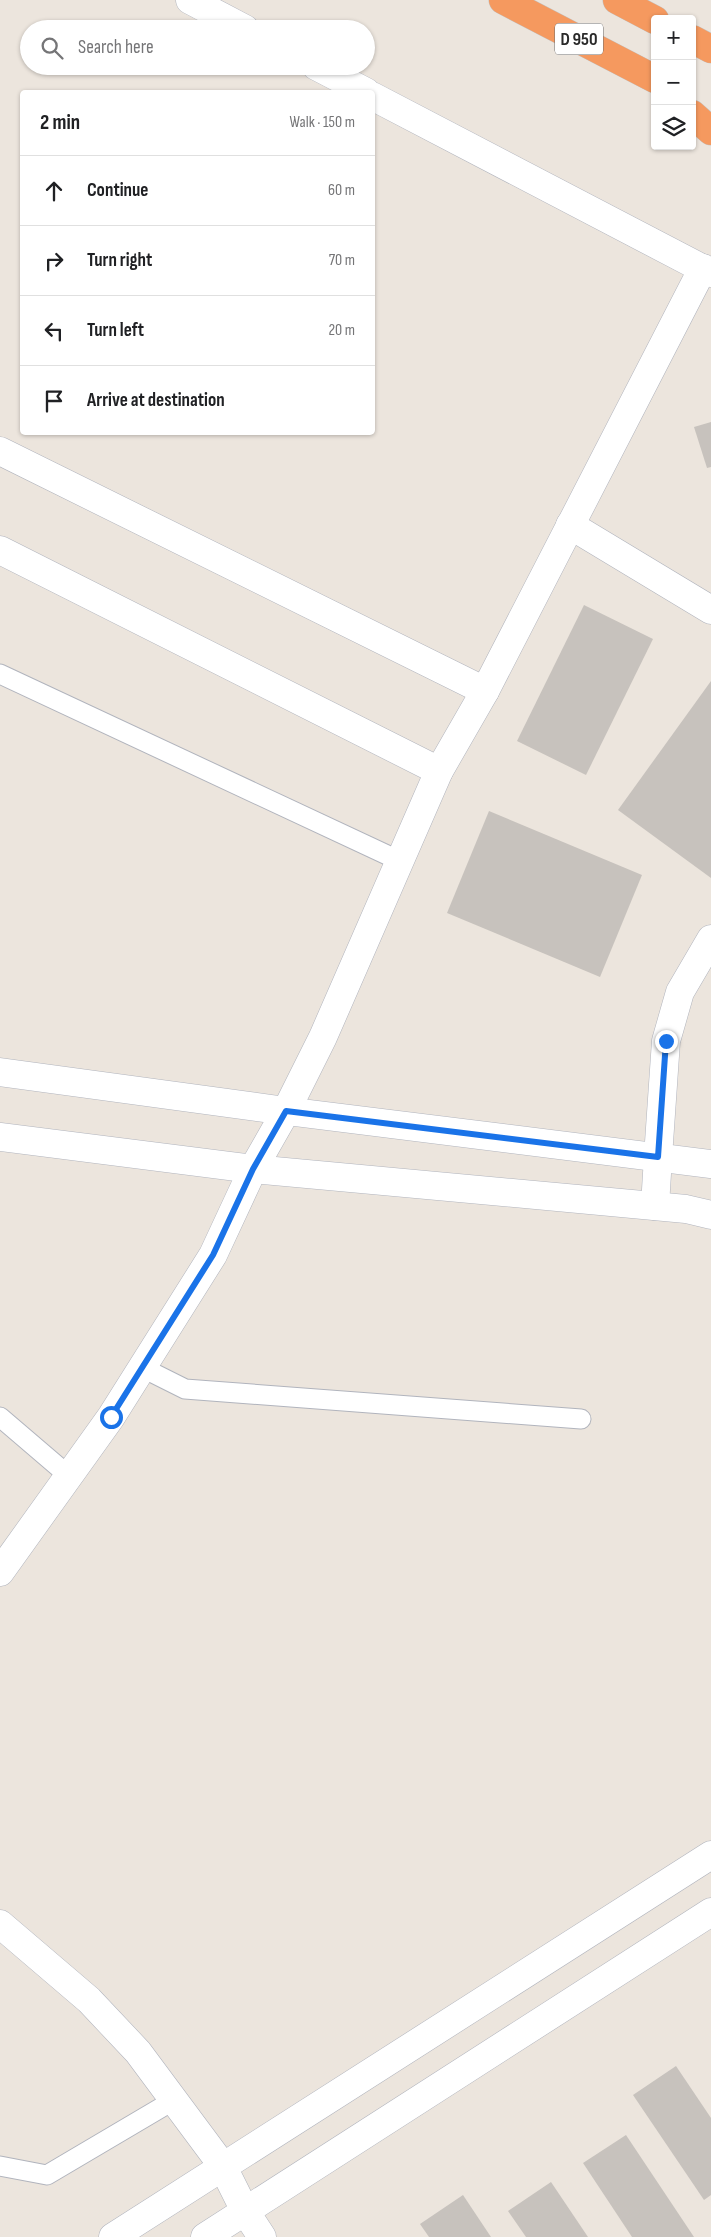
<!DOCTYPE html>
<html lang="en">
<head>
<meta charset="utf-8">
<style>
	:root { --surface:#fff; --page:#f6f6f6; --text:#202124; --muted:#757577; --line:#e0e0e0 }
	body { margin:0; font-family:"Sofia Sans Condensed",sans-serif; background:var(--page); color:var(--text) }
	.controls { position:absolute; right:15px; top:15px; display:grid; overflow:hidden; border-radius:5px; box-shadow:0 1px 4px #0004 }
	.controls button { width:45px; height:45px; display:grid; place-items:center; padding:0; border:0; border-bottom:1px solid var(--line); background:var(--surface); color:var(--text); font:25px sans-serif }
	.stop { position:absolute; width:15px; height:15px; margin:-11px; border:4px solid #1a73e8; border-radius:50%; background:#fff }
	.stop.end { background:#1a73e8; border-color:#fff; box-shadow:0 1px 5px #0008 }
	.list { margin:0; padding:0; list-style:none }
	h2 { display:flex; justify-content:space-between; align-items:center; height:65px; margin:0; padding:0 20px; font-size:21px }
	h2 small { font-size:16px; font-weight:400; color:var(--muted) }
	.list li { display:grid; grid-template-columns:32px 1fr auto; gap:15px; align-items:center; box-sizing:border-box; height:70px; padding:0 20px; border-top:1px solid var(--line) }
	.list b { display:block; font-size:19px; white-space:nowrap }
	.list em { font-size:16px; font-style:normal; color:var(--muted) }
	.icon { flex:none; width:28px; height:28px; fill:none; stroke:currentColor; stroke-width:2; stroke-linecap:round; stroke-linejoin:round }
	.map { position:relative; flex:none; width:711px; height:2237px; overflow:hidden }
	.search { position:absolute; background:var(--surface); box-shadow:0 1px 4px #0004; left:20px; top:20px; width:355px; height:55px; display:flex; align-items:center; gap:12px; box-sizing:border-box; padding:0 18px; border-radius:28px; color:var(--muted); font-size:19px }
	.panel { position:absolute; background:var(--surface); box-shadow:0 1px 4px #0004; left:20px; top:90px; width:355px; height:345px; border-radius:5px }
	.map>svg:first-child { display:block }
	.building { fill:#c7c2bd }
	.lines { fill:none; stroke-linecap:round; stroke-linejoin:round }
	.lane-casing { stroke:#b1b4bd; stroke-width:21 }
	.street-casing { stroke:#b1b4bd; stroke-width:29 }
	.secondary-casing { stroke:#b1b4bd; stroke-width:29 }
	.highway-casing { stroke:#c3c3c3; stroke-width:29 }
	.lane { stroke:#fff; stroke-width:19 }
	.street { stroke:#fff; stroke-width:28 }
	.secondary { stroke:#fff; stroke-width:28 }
	.highway { stroke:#f5995f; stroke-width:28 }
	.route { stroke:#1a73e8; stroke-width:6 }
	.labels { text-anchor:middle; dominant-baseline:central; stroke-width:5; stroke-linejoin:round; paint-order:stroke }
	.shield { fill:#fff; stroke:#6a6a6a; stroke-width:1 }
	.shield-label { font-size:18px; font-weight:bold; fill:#2a2a2a }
</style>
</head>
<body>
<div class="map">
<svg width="711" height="2237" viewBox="0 0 711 2237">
	<rect width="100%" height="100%" fill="#ece5dd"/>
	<g class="building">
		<path d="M711 422V467L707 468 694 427Z"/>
		<path d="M584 605 653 639 586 775 517 741Z"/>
		<path d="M711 681V878L618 810Z"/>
		<path d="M489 811 642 875 600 977 447 913Z"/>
		<path d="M676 2066 711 2118V2195L704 2200 633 2095Z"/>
		<path d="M626 2135 694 2237H632L583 2163Z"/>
		<path d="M551 2182 588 2237H526L508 2211Z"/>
		<path d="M463 2195 491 2237H429L420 2224Z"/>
	</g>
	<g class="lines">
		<defs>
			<g id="lane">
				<path d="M0 674 400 861"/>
				<path d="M143 1368 185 1389 581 1419"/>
				<path d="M0 1417 69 1476"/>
				<path d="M0 2166 47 2175 174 2100"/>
			</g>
			<g id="street">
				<path d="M190 0 245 29"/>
				<path d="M316 66 366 92"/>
				<path d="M372 96 711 273"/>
				<path d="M0 451 485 691"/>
				<path d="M570 525 711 610"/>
				<path d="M0 550 439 771"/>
				<path d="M658 1157 666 1041 680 992 711 939"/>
				<path d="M0 1572 111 1417 213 1255 253 1169 286 1111 323 1037 439 771 485 691 703 268"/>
				<path d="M0 1924 89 2000 138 2052 222 2165 245 2211 262 2237"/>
			</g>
			<g id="secondary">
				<path d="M0 1072 286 1111 711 1164"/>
				<path d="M0 1137 253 1169 686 1209 711 1215"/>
				<path d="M655 1206 658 1157"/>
				<path d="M113 2237 711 1855"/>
				<path d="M205 2237 711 1912"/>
			</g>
			<g id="highway">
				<path d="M503 0 655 79"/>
				<path d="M617 0 655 20"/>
				<path d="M692 39 711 49"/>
				<path d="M692 114 711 131"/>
			</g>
		</defs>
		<use href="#lane" class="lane-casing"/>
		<use href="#street" class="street-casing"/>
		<use href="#secondary" class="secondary-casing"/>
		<use href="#highway" class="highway-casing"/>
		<use href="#lane" class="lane"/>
		<use href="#street" class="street"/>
		<use href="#secondary" class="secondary"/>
		<use href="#highway" class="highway"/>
	</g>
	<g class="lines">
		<path class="route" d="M111 1417 213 1255 253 1169 286 1111 658 1157 666 1041"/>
	</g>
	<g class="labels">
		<rect class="shield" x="555" y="23.5" width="48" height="31" rx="4"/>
		<g class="shield-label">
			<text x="579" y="39">D 950</text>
		</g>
	</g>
</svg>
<div class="controls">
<button>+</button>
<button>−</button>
<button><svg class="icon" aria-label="layers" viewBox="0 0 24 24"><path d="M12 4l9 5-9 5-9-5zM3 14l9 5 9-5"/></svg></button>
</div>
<div class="stop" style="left:111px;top:1417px"></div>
<div class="stop end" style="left:666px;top:1041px"></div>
<div class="search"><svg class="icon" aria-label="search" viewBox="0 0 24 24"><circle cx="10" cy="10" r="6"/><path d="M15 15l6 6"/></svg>Search here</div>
<section class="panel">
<h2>2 min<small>Walk · 150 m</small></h2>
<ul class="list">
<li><svg class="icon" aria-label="ahead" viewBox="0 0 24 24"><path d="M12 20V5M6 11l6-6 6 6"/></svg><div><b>Continue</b></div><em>60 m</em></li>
<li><svg class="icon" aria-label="right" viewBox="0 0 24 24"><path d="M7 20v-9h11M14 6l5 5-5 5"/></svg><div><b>Turn right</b></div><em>70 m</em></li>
<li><svg class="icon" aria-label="left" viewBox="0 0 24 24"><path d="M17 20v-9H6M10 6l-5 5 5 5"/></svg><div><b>Turn left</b></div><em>20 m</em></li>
<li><svg class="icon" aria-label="arrive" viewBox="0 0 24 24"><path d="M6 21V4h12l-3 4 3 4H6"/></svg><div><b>Arrive at destination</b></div></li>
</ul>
</section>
</div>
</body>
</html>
